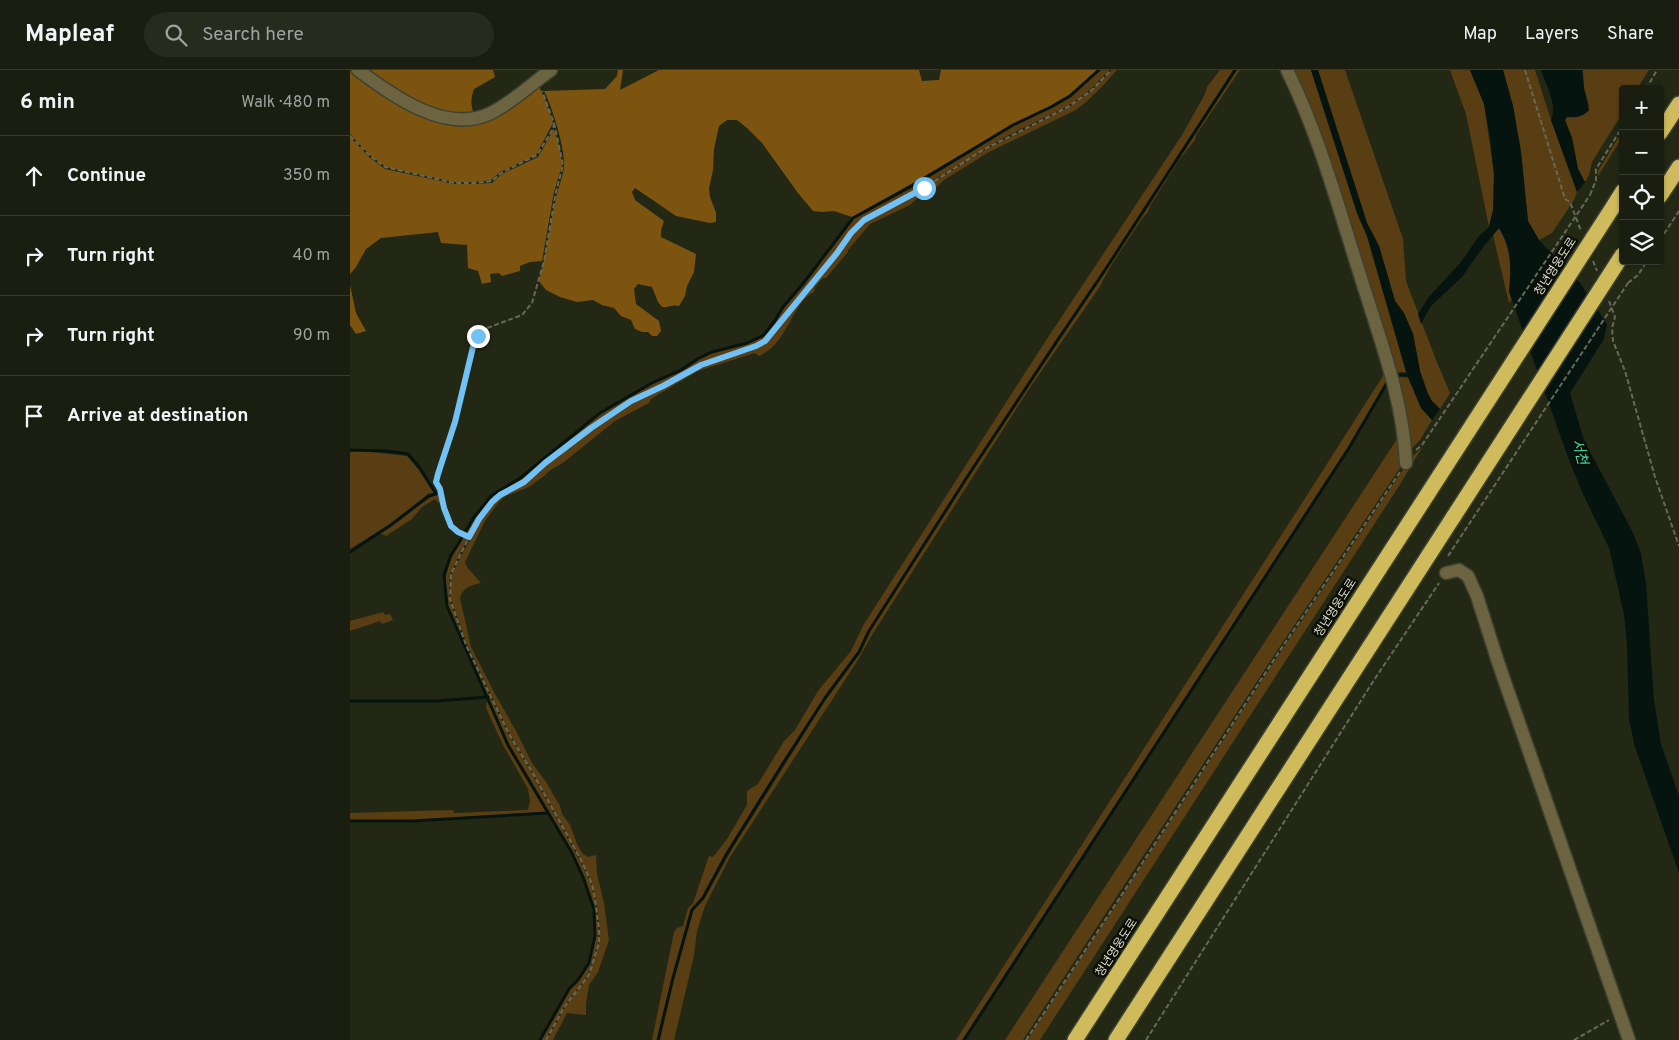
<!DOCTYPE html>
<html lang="en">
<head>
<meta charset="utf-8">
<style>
	:root { --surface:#1a1e10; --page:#272b1e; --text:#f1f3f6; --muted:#9fa29f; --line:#383c30 }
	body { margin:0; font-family:Overpass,"Noto Sans KR",sans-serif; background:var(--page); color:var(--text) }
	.controls { position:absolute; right:15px; top:15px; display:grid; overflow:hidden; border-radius:5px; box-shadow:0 1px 4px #0004 }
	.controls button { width:45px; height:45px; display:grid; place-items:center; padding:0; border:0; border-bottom:1px solid var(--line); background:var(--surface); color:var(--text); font:25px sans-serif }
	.stop { position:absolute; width:15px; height:15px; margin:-11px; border:4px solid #71c1f4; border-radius:50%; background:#fff }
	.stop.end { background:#71c1f4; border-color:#fff; box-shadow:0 1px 5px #0008 }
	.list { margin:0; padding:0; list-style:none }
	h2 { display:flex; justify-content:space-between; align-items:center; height:65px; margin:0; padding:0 20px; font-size:21px }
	h2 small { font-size:16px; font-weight:400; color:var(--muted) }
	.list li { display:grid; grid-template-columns:32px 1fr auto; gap:15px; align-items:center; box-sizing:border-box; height:80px; padding:0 20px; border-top:1px solid var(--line) }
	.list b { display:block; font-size:19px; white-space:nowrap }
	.list em { font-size:16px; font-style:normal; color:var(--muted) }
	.icon { flex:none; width:28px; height:28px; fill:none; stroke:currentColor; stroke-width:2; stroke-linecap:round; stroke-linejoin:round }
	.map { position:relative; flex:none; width:1329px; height:970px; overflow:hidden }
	header { display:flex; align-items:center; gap:30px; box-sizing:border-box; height:70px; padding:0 25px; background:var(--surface); border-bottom:1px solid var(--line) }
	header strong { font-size:24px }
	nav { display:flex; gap:28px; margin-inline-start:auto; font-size:18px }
	.search { width:350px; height:45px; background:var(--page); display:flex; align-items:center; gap:12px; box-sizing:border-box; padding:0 18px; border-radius:28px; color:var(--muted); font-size:19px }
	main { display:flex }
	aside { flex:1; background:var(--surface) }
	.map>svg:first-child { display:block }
	.green { fill:#593d13 }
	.forest { fill:#7c5410 }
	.water { fill:#06140f }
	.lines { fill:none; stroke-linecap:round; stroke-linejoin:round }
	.stream { stroke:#06140f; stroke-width:3 }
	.street-casing { stroke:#3d4230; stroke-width:15 }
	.highway-casing { stroke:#3d4230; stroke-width:18 }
	.path { stroke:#646959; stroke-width:2; stroke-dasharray:5 2.5; stroke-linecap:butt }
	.street { stroke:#6c6440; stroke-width:12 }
	.highway { stroke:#cfbb5b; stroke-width:15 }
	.highway-bridge-casing { stroke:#3d4230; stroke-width:18; stroke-linecap:butt }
	.path-bridge { stroke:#646959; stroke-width:2; stroke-dasharray:5 2.5; stroke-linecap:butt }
	.highway-bridge { stroke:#cfbb5b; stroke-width:15 }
	.route { stroke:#71c1f4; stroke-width:6 }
	.labels { text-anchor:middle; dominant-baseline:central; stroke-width:5; stroke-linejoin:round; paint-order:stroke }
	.street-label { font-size:12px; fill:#dbdfd3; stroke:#0d0f07 }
	.water-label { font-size:14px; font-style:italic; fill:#40e0af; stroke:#0d0f07 }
</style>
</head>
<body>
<header>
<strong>Mapleaf</strong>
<div class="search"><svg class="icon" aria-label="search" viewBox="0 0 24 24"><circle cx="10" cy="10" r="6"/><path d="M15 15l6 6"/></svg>Search here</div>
<nav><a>Map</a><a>Layers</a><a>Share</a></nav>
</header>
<main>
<aside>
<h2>6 min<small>Walk · 480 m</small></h2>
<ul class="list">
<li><svg class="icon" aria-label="ahead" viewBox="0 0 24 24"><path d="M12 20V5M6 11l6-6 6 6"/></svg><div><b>Continue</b></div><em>350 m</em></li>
<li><svg class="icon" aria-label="right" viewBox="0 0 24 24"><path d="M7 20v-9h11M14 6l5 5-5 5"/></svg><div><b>Turn right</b></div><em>40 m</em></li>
<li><svg class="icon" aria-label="right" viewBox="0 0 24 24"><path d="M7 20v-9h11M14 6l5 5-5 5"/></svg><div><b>Turn right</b></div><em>90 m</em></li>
<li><svg class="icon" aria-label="arrive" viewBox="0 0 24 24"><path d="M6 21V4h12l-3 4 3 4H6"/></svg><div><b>Arrive at destination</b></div></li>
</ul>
</aside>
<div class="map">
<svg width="1329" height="970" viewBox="0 0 1329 970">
	<rect width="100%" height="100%" fill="#232815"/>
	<g class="green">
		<path d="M750 0H759L741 19 718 36 653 68 573 117 514 149 500 162 486 182 414 270 406 275 351 294 313 315 281 330 240 357 194 392 174 411 149 424 141 431 128 449 119 466 115 464 125 448 143 426 169 410 250 344 302 314 332 300 350 289 362 283 398 273 414 266 425 253 433 238 453 215 503 149 562 116 664 55 701 38 721 27Z"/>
		<path d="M762 0H767C753 15 741 30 724 41L639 82 594 110 580 123 570 126 560 135 520 154 498 180V182L476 208H473L465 217 464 222C441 233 439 273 409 286L405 283 348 301 301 329 299 333 265 351 214 392 199 401 194 406 179 417 156 426 149 432 135 451 115 492 117 497 131 513C120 516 113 517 110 528L121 577 144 622 166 661 182 693 196 712 210 736 212 744 220 755 227 774 232 783 238 787 246 785 247 804 254 833 259 870 248 902 239 915 236 934V945L217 943 203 970H197L216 936 239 905 249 873 250 859 246 829 242 814 231 790 181 699 160 664 117 574 101 529 100 516 102 504 130 450 142 433 150 426 175 412 195 393 241 358 281 331 314 317 351 295 406 277 415 272 488 183 501 163 515 150 574 118 631 82 719 37 742 20Z"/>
		<path d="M870 0H884L755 200 708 267 621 400 519 560 508 582 474 628 380 777 352 827 341 839 322 907 307 970H302L324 862 327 858 333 856 338 838 343 833 359 786 363 787 377 769 397 735V721L408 714 434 671 445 660 468 621 501 581 514 554 689 281 832 65 854 26 857 17Z"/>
		<path d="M887 0H890L846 65 845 70 829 90 800 136 798 142 793 147 762 194 749 218 679 319 522 565 506 593 380 787 355 836 347 861 344 886 324 970H310L324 908 343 840 354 829 382 779 476 629 510 583 520 561 622 401 710 269 756 201Z"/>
		<path d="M942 0H961L1007 143 1017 166 1056 302H1050L1044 305Z"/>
		<path d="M968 0H995L1053 169 1056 211 1086 290 1100 323 1090 339 1082 331 1078 324 1070 301 1063 264 1054 243 1045 231 1029 176 1017 153Z"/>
		<path d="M1100 0H1120L1134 34 1144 104 1143 140 1139 157 1116 44Z"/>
		<path d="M1153 0H1185L1201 50 1227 122 1224 130 1202 163 1189 170 1178 151 1171 82 1163 36Z"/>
		<path d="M1233 0H1299L1287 19H1273V42L1242 92 1239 105 1235 112 1228 99 1222 68 1215 50 1217 47 1239 36 1234 18Z"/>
		<path d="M1273 60V66L1248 106V101Z"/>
		<path d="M1149 158C1156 169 1161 183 1162 196 1162 208 1157 218 1162 229L1159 233 1143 165Z"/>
		<path d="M1038 298 1037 311 998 377 612 970H606L954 430Z"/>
		<path d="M1049 307 1059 308 1071 338 1082 350 1070 370 1058 382 1045 310Z"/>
		<path d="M1049 361 1054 392 925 584 673 970H655L1047 369Z"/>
		<path d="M1073 376 1049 416 690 970H677L770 829 928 586 1061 388Z"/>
		<path d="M13 381 57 386 68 399 84 423 78 424 40 454 0 479V382Z"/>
		<path d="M89 423 92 436 85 429 72 437 62 449 36 466 29 463C49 452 68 431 89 423Z"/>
		<path d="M114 465 118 467 100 504 99 516V529L115 575 158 664 180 700 230 791 241 814 245 830 248 859V873L238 905 215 935 195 970H190L219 919 228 910 239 893 245 866 244 839 234 806 222 783 158 675 97 536C92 506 98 490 114 465Z"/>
		<path d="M33 542 35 545 40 544 43 550 32 554 30 551 0 561V551Z"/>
		<path d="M137 629 157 676 196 742 62 751 0 750V743L103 740 104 743 178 740 180 731 178 719 152 673 136 638Z"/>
	</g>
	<g class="forest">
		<path d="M0 0H5L47 30 121 52 187 12 196 32 203 53 186 85 150 102 141 110 125 112H104L36 97 21 86 0 64Z"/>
		<path d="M11 0H143L145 7 124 19C120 30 121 37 125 47L73 38Z"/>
		<path d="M268 0H273L270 20 309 0H569L572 11 589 10 591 0H747L719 25 700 36 663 54 561 114 502 147 484 141 472 142 463 141 448 123 412 73 397 58 387 50H377L369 56 364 79 363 100 359 118 360 127 366 143V152L360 153 326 146 285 118 282 122 285 130 314 151 311 160V167L346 184 344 202 337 216 335 226 329 236C321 234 319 238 312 237L308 232 302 217 288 214 284 219 286 234 309 251 311 261 307 266H302L298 262H292L285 259 281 250 271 246 264 238 252 235 243 230 227 232 210 227 196 220 189 211C197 182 200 153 207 124 209 115 214 104 214 95 215 78 202 36 194 21L255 19 267 6Z"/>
		<path d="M204 59 210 80 212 95 204 122 192 191 180 192 170 196V201L152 206 149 203 140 204 141 212 132 214 128 201 118 198 117 175 91 173 88 162 31 168 16 179 6 197 0 204V67L19 87 35 99 104 114H125L142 113 152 104 188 87Z"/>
		<path d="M0 215 6 243 16 261 6 264 0 255Z"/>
	</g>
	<g class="water">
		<path d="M961 0H968L1017 153 1029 176 1045 231 1054 243 1063 264 1070 301 1078 324 1082 331 1090 339 1082 350 1071 338 1057 305 1017 166 1007 143Z"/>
		<path d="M1120 0H1153L1163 36 1171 82 1178 151 1189 170 1230 213 1257 254 1254 269 1220 323 1234 370 1282 461 1291 483 1296 513 1304 630 1311 674 1329 726V803L1285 677 1279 650 1277 575 1274 545 1259 478 1233 424 1219 390 1159 222C1161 198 1162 180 1149 158L1131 180 1112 207 1081 236 1071 254 1068 244 1078 228 1111 192 1129 166 1139 157 1143 140 1144 104 1140 67 1134 34Z"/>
		<path d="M1191 0H1232L1234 18 1239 40C1233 47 1225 48 1217 47L1215 50 1222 68 1228 99 1235 112 1227 122 1201 50C1208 36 1196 15 1191 0Z"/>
	</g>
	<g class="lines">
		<g class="stream">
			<path d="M1048 305H1057"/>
			<path d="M0 380 37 381 58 384 70 398 86 424 79 426 41 455 0 482"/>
			<path d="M0 631H87L138 627"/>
			<path d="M0 751H63L198 743"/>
			<path d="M190 970 219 919 228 910 239 893 245 866 244 839 233 807 222 783 158 675 97 536 94 505 101 485 107 476 124 447 142 425 169 409 250 343 302 313 331 300 349 288 362 282 397 273 414 265 424 252 433 237 452 215 503 148 562 116 663 55 701 37 720 26 749 0"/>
			<path d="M308 970 323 908 342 840 353 828 376 785 432 695 475 628 509 582 519 561 621 401 709 268 755 200 885 0"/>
			<path d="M614 970 999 378 1038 311"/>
		</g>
		<defs>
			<g id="street">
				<path d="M8 0C43 26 96 65 141 43 163 32 181 14 201 0"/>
				<path d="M937 0C969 65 988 136 1010 205 1029 267 1053 327 1056 393"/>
				<path d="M1096 503 1109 500 1118 506 1127 526 1148 592 1279 970"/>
			</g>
			<g id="highway">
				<path d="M1310 63 1329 34"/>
				<path d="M1310 126 1329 97"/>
				<path d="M1261 140 1273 121"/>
				<path d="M725 970 1090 405"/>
				<path d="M766 970 1104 446"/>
			</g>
		</defs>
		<use href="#street" class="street-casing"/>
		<use href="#highway" class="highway-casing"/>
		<g class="path">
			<path d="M1175 0 1215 129 1220 132 1231 161"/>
			<path d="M1296 19 1307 0"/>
			<path d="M0 66 20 86 35 97 104 113H125L142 111 151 103 187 85 203 59 204 53 192 21"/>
			<path d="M1240 125 1246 110V99L1273 56"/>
			<path d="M1310 170 1329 141"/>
			<path d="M1243 191 1247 201"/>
			<path d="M1278 213 1288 205 1297 191"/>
			<path d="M1259 231 1265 247 1262 258 1263 271 1275 301 1305 407 1329 476"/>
			<path d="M1066 380 1072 375"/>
			<path d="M119 467 108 461 101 456 93 438 90 419 86 412 88 404 105 352 123 277 128 266 137 258 172 245 182 233 194 191 206 122 213 95 204 53"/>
			<path d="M196 970 215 936 239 905 249 873V859L245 829 242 814 231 790 181 700 159 664 116 575 100 529 101 504 119 467 129 449 142 432 150 425 174 412 195 393 241 358 281 331 313 316 351 295 406 276 415 271 487 183 501 163 514 150 574 118 631 81 718 37 742 20 761 0"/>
			<path d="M676 970 769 829 927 585 1050 402"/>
			<path d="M796 970 1024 610 1089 513"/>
			<path d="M1224 970 1259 950"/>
		</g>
		<use href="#street" class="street"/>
		<use href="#highway" class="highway"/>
		<defs>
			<g id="highway-bridge">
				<path d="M1090 405 1261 140"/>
				<path d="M1104 446 1273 184"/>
			</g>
		</defs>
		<use href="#highway-bridge" class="highway-bridge-casing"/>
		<g class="path-bridge">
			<path d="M1072 375 1240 125"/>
			<path d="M1098 486 1278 213"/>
		</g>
		<use href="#highway-bridge" class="highway-bridge"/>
	</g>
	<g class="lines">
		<path class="route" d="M128 266 123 277 105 352 88 404 86 412 90 419 94 438 101 456 108 462 119 467 129 449 142 432 150 425 174 412 195 393 241 358 281 331 313 316 351 295 406 276 415 271 487 183 501 163 514 150 574 118"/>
	</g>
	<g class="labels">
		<g class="street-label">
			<text transform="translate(1206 197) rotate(-57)">청년영웅도로</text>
			<text transform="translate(986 538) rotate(-57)">청년영웅도로</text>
			<text transform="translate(767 878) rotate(-57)">청년영웅도로</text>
		</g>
		<g class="water-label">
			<text transform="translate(1229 382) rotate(75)">서천</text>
		</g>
	</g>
</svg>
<div class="controls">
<button>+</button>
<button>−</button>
<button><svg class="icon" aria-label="locate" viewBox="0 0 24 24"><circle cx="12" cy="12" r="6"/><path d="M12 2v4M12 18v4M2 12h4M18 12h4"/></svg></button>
<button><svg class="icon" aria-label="layers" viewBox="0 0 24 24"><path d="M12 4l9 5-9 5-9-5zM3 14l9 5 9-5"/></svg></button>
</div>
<div class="stop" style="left:574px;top:118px"></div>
<div class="stop end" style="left:128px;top:266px"></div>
</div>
</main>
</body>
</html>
